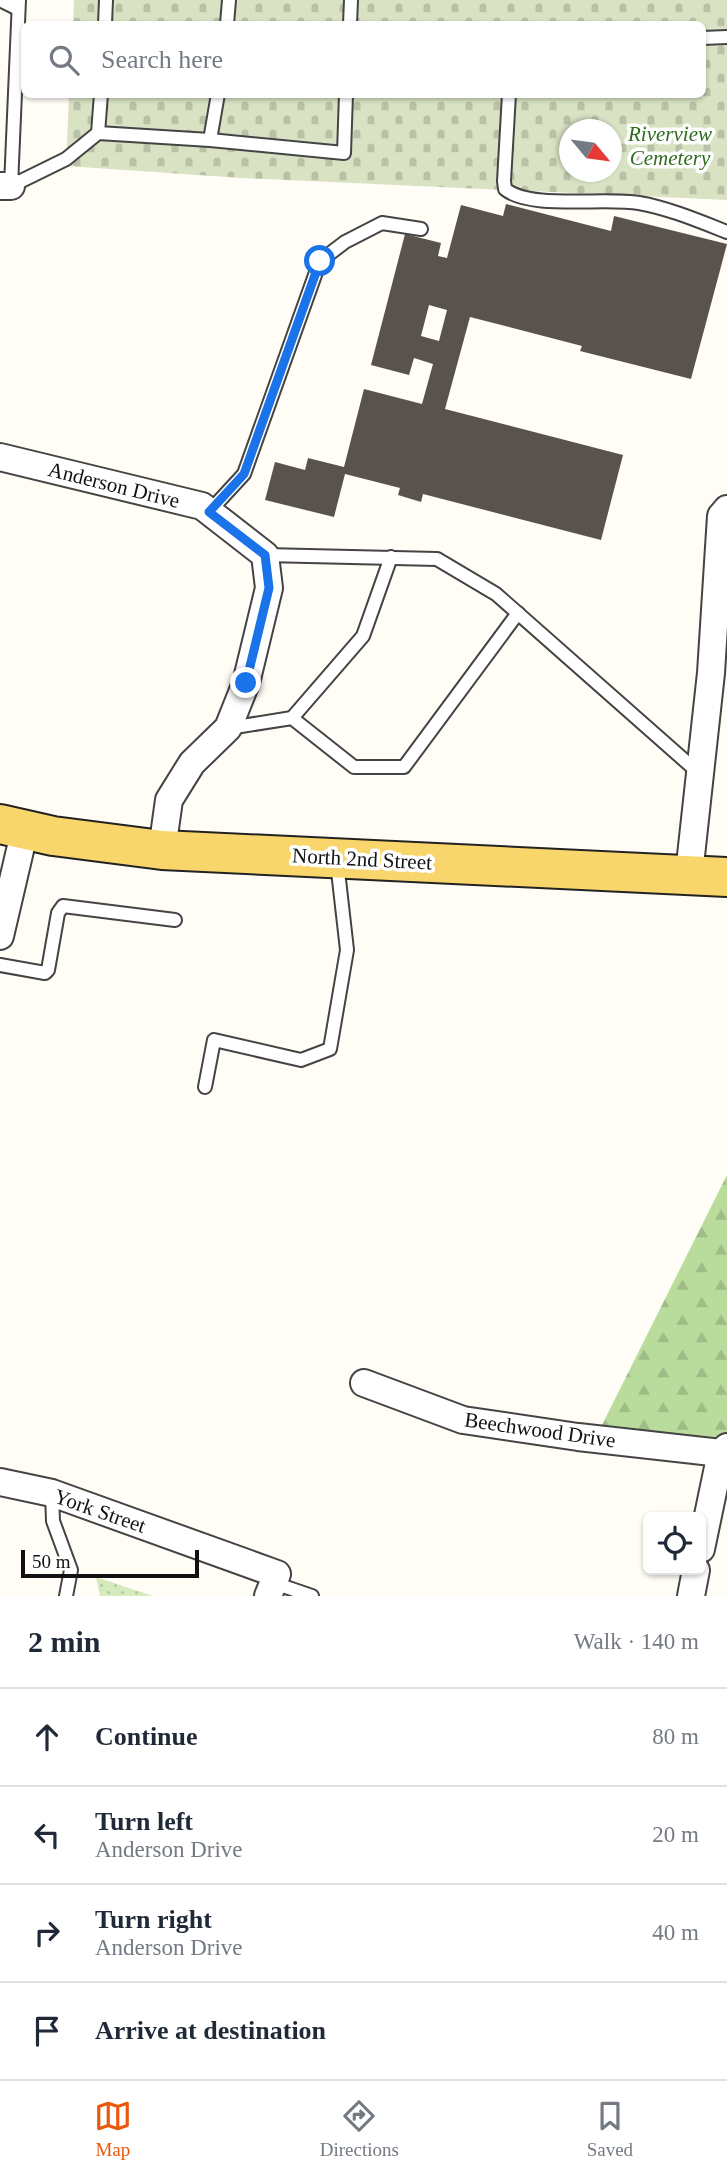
<!DOCTYPE html>
<html lang="en">
<head>
<meta charset="utf-8">
<style>
	:root { --surface:#fff; --page:#f2f2f3; --text:#1f2937; --muted:#747a83; --line:#e0e1e3; --accent:#ea580c }
	body { margin:0; font-family:Georgia,serif; background:var(--page); color:var(--text) }
	.controls { position:absolute; right:21px; bottom:21px; display:grid; overflow:hidden; border-radius:10px; box-shadow:0 2px 5px #0004 }
	.controls button { width:63px; height:63px; display:grid; place-items:center; padding:0; border:0; border-bottom:2px solid var(--line); background:var(--surface); color:var(--text); font:35px sans-serif }
	.compass { position:absolute; left:559px; top:119px; width:63px; height:63px; border-radius:50%; background:var(--surface); box-shadow:0 2px 5px #0004; rotate:119deg }
	.scale { position:absolute; left:21px; bottom:18px; width:178px; box-sizing:border-box; padding-left:7px; border:4px solid #111; border-top:0; font-size:19px; line-height:24px; white-space:nowrap; color:#111; -webkit-text-stroke:5px #fff; paint-order:stroke }
	.stop { position:absolute; width:21px; height:21px; margin:-16px; border:5px solid #1a73e8; border-radius:50%; background:#fff }
	.stop.end { background:#1a73e8; border-color:#fff; box-shadow:0 2px 7px #0008 }
	.list { margin:0; padding:0; list-style:none }
	h2 { display:flex; justify-content:space-between; align-items:center; height:91px; margin:0; padding:0 28px; font-size:30px }
	h2 small { font-size:23px; font-weight:400; color:var(--muted) }
	.list li { display:grid; grid-template-columns:46px 1fr auto; gap:21px; align-items:center; box-sizing:border-box; height:98px; padding:0 28px; border-top:2px solid var(--line) }
	.list b { display:block; font-size:26px; white-space:nowrap }
	.list p { margin:0; font-size:23px; white-space:nowrap; color:var(--muted) }
	.list em { font-size:23px; font-style:normal; color:var(--muted) }
	.icon { flex:none; width:38px; height:38px; fill:none; stroke:currentColor; stroke-width:2; stroke-linecap:round; stroke-linejoin:round }
	.map { position:relative; flex:none; width:727px; height:1596px; overflow:hidden }
	.search { position:absolute; background:var(--surface); box-shadow:0 2px 5px #0004; left:21px; right:21px; top:21px; height:77px; display:flex; align-items:center; gap:18px; box-sizing:border-box; padding:0 24px; border-radius:10px; color:var(--muted); font-size:26px }
	.sheet { height:483px; background:var(--surface) }
	nav { display:flex; justify-content:space-around; align-items:center; box-sizing:border-box; height:98px; border-top:2px solid var(--line); background:var(--surface); font-size:19px; color:var(--muted) }
	nav a { display:grid; justify-items:center; gap:4px }
	nav .on { color:var(--accent) }
	.map>svg:first-child { display:block }
	.forest { fill:url(#forest-firs) }
	.cemetery { fill:url(#cemetery-stones); fill-rule:evenodd }
	.park { fill:url(#park-dots) }
	.building { fill:#5a524d; fill-rule:evenodd }
	.lines { fill:none; stroke-linecap:round; stroke-linejoin:round }
	.lane-casing { stroke:#444; stroke-width:16 }
	.street-casing { stroke:#444; stroke-width:30 }
	.primary-casing { stroke:#222; stroke-width:42 }
	.lane { stroke:#fff; stroke-width:12 }
	.street { stroke:#fff; stroke-width:26 }
	.primary { stroke:#f9d66b; stroke-width:38 }
	.route { stroke:#1a73e8; stroke-width:9 }
	.labels { text-anchor:middle; dominant-baseline:central; stroke-width:7; stroke-linejoin:round; paint-order:stroke }
	.park-label { font-size:21px; font-style:italic; fill:#2f6b1f; stroke:#fff }
	.street-label { font-size:21px; fill:#111; stroke:#fff }
</style>
</head>
<body>
<div class="map">
<svg width="727" height="1596" viewBox="0 0 727 1596">
	<defs>
		<pattern id="forest-firs" width="22" height="20" patternUnits="userSpaceOnUse" patternTransform="scale(1.75)"><rect width="22" height="20" fill="#b9dc9c"/><path d="M5 1l3.5 6h-7zM16 11l3.5 6h-7z" fill="#9ebc85"/></pattern>
		<pattern id="cemetery-stones" width="16" height="16" patternUnits="userSpaceOnUse" patternTransform="scale(1.75)"><rect width="16" height="16" fill="#d9e3c4"/><path d="M2 7V4a2 2 0 0 1 4 0v3zM10 15v-3a2 2 0 0 1 4 0v3z" fill="#b9c2a7"/></pattern>
		<pattern id="park-dots" width="8" height="8" patternUnits="userSpaceOnUse" patternTransform="scale(1.75)"><rect width="8" height="8" fill="#d5ebbd"/><path d="M2 2h.1M6 6h.1" fill="none" stroke="#b6c8a1" stroke-width="1.8" stroke-linecap="round"/></pattern>
	</defs>
	<rect width="100%" height="100%" fill="#fffdf5"/>
	<path class="forest" d="M727 1175V1443L602 1425Z"/>
	<path class="cemetery" d="M74 0H727V200L242 178 66 166 69 95 702 94V24H73ZM570 130H612V172H570Z"/>
	<path class="park" d="M96 1577 153 1596H100Z"/>
	<path class="building" d="M506 204 611 231 614 216 727 244 691 379 580 351 582 346 470 317 445 409 623 455 601 540 423 494 421 502 398 495 400 488 345 474 334 517 265 500 275 462 305 470 308 458 344 467 364 389 422 404 433 364 414 358 409 375 371 365 405 234 441 243 438 256 447 258 461 205 503 216ZM429 305 447 310 439 341 421 336Z"/>
	<g class="lines">
		<defs>
			<g id="lane">
				<path d="M0 0 18 9"/>
				<path d="M19 0 11 186 66 159 98 133 210 140 344 153 346 94"/>
				<path d="M105 24 106 0"/>
				<path d="M227 24 229 0"/>
				<path d="M350 24 351 0"/>
				<path d="M702 38 727 37"/>
				<path d="M509 94 504 181 505 189C530 210 604 197 639 203 668 208 699 221 727 232"/>
				<path d="M98 133 101 94"/>
				<path d="M210 140 218 94"/>
				<path d="M209 512 244 474 320 261 345 242 382 223 421 229"/>
				<path d="M265 555 437 559 496 594 700 774"/>
				<path d="M292 718 363 636 391 557"/>
				<path d="M229 728 292 718 354 767H404L518 613"/>
				<path d="M0 965 45 973 48 970 58 913 63 906 175 920"/>
				<path d="M205 1087 214 1040 301 1060 330 1049 347 950 337 862"/>
				<path d="M52 1493 53 1521 71 1570 66 1596"/>
				<path d="M274 1583 312 1596"/>
			</g>
			<g id="street">
				<path d="M0 186H11"/>
				<path d="M0 457 202 506 265 555 269 588 246 683 228 728 192 763 169 800 162 850"/>
				<path d="M689 874 711 673 721 516 727 509"/>
				<path d="M0 936 25 829"/>
				<path d="M364 1383 463 1420 578 1437 721 1453"/>
				<path d="M0 1482 52 1493 277 1574 268 1596"/>
				<path d="M701 1549 721 1453 727 1447"/>
				<path d="M691 1596 696 1570"/>
			</g>
			<path id="primary" d="M0 824 53 836 162 850 727 877"/>
		</defs>
		<use href="#lane" class="lane-casing"/>
		<use href="#street" class="street-casing"/>
		<use href="#primary" class="primary-casing"/>
		<use href="#lane" class="lane"/>
		<use href="#street" class="street"/>
		<use href="#primary" class="primary"/>
	</g>
	<g class="lines">
		<path class="route" d="M246 683 269 588 265 555 209 512 244 474 320 261"/>
	</g>
	<g class="labels">
		<g class="park-label">
			<text x="670" y="134">Riverview<tspan x="670" dy="24">Cemetery</tspan></text>
		</g>
		<g class="street-label">
			<text transform="translate(114 485) rotate(14)">Anderson Drive</text>
			<text transform="translate(362 859) rotate(3)">North 2nd Street</text>
			<text transform="translate(540 1430) rotate(8)">Beechwood Drive</text>
			<text transform="translate(100 1511) rotate(19)">York Street</text>
		</g>
	</g>
</svg>
<div class="controls">
<button><svg class="icon" aria-label="locate" viewBox="0 0 24 24"><circle cx="12" cy="12" r="6"/><path d="M12 2v4M12 18v4M2 12h4M18 12h4"/></svg></button>
</div>
<svg class="compass" viewBox="-18 -18 36 36"><path d="M0-13l5 13h-10z" fill="#e53935"/><path d="M0 13l5-13h-10z" fill="#747a83"/></svg>
<div class="scale">50 m</div>
<div class="stop" style="left:320px;top:261px"></div>
<div class="stop end" style="left:246px;top:683px"></div>
<div class="search"><svg class="icon" aria-label="search" viewBox="0 0 24 24"><circle cx="10" cy="10" r="6"/><path d="M15 15l6 6"/></svg>Search here</div>
</div>
<section class="sheet">
<h2>2 min<small>Walk · 140 m</small></h2>
<ul class="list">
<li><svg class="icon" aria-label="ahead" viewBox="0 0 24 24"><path d="M12 20V5M6 11l6-6 6 6"/></svg><div><b>Continue</b></div><em>80 m</em></li>
<li><svg class="icon" aria-label="left" viewBox="0 0 24 24"><path d="M17 20v-9H6M10 6l-5 5 5 5"/></svg><div><b>Turn left</b><p>Anderson Drive</p></div><em>20 m</em></li>
<li><svg class="icon" aria-label="right" viewBox="0 0 24 24"><path d="M7 20v-9h11M14 6l5 5-5 5"/></svg><div><b>Turn right</b><p>Anderson Drive</p></div><em>40 m</em></li>
<li><svg class="icon" aria-label="arrive" viewBox="0 0 24 24"><path d="M6 21V4h12l-3 4 3 4H6"/></svg><div><b>Arrive at destination</b></div></li>
</ul>
</section>
<nav>
<a class="on"><svg class="icon" aria-label="map" viewBox="0 0 24 24"><path d="M3 6l6-2 6 2 6-2v14l-6 2-6-2-6 2zM9 4v14M15 6v14"/></svg>Map</a>
<a><svg class="icon" aria-label="directions" viewBox="0 0 24 24"><path d="M12 3l9 9-9 9-9-9zM9 14v-3h6M13 9l2 2-2 2"/></svg>Directions</a>
<a><svg class="icon" aria-label="saved" viewBox="0 0 24 24"><path d="M7 4h10v16l-5-4-5 4z"/></svg>Saved</a>
</nav>
</body>
</html>
